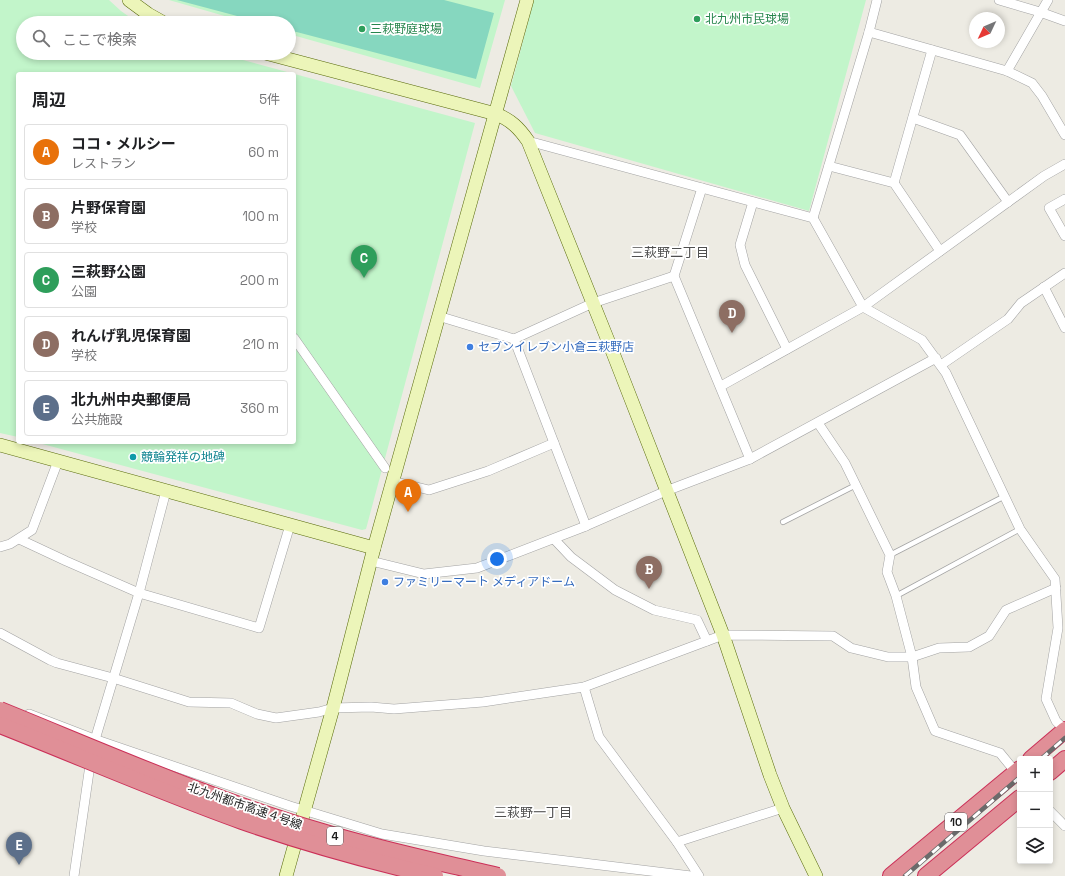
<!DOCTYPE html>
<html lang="ja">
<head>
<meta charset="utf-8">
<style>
	:root { --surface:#fff; --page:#f2f2f2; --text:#202124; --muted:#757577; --line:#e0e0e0; --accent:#1a73e8 }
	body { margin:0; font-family:"Space Grotesk","Noto Sans JP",sans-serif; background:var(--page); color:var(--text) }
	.controls { position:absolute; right:12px; bottom:12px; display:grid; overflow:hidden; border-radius:4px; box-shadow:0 2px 6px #0003 }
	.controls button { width:36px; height:36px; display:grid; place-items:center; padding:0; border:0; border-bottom:1px solid var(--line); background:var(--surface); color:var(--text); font:20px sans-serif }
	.compass { position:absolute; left:969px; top:12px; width:36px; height:36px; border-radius:50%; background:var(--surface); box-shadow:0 2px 6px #0003; rotate:226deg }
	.you { position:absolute; left:497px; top:559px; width:14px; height:14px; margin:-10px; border:3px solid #fff; border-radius:50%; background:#1a73e8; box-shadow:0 0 0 6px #1a73e833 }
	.badge { display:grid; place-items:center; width:26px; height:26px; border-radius:50%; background:var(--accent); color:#fff; font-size:13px; font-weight:700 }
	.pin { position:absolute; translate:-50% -33px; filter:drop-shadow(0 1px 2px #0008) }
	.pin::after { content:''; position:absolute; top:21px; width:14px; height:12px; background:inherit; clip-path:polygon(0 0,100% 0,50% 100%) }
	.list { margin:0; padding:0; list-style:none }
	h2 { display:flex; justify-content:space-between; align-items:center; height:52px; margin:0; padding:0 16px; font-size:17px }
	h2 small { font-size:13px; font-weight:400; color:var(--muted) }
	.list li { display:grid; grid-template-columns:26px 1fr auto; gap:12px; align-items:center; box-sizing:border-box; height:56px; margin:0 8px 8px; padding:0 8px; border:1px solid var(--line); border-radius:4px }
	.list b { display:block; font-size:15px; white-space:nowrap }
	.list p { margin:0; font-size:13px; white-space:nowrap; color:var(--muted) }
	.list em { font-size:13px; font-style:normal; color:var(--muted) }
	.icon { flex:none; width:22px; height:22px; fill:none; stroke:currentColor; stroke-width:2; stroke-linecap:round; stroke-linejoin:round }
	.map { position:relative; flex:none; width:1065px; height:876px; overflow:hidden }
	.search { position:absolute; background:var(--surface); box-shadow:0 2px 6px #0003; left:16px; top:16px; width:280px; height:44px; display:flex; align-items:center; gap:10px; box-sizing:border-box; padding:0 14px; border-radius:22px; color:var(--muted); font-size:15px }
	.panel { position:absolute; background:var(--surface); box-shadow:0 2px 6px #0003; left:16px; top:72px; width:280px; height:372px; border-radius:4px }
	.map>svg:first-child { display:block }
	.park { fill:#c2f5ca }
	.pitch { fill:#86d7bf }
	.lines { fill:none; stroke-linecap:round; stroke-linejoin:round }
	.lane-casing { stroke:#a3a3a3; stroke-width:6 }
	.street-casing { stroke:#a3a3a3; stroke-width:10 }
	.secondary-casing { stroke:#596b0c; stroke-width:14 }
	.highway-casing { stroke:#cb3058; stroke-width:18 }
	.lane { stroke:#fff; stroke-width:4.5 }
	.street { stroke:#fff; stroke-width:9 }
	.secondary { stroke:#ecf5b9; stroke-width:13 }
	.highway { stroke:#e08f97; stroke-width:16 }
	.rail-casing { stroke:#6a6a6a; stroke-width:4.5 }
	.rail { stroke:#fff; stroke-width:3; stroke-dasharray:9; stroke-linecap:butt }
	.highway-bridge-casing { stroke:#cb3058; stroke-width:18; stroke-linecap:butt }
	.highway-bridge { stroke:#e08f97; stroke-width:16 }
	.leisure-dot { fill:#2e9e5b; stroke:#fff; stroke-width:1.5 }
	.shop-dot { fill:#3f7fe0; stroke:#fff; stroke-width:1.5 }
	.culture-dot { fill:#0f9aa8; stroke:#fff; stroke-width:1.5 }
	.labels { text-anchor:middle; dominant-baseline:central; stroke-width:3.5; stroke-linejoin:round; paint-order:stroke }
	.shield { fill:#fff; stroke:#606060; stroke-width:1 }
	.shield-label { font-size:11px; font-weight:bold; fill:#1c1c1c }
	.leisure-label { font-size:12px; fill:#27864d; stroke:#fff; text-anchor:start }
	.shop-label { font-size:12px; fill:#366cbe; stroke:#fff; text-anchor:start }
	.culture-label { font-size:12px; fill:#0d838f; stroke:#fff; text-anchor:start }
	.street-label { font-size:12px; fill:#1c1c1c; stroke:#fff }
	.neighbourhood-label { font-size:13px; fill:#4f4f4f; stroke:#fff }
</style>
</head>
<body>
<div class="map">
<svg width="1065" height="876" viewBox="0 0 1065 876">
	<rect width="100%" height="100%" fill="#edebe3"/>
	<g class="park">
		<path d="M0 0H109L121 11 138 23H23V53H217L475 123 366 529 362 530 35 442H294V74H18V437L0 433Z"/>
		<path d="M169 0H505L480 88 289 34V23H249Z"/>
		<path d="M534 0H866L809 211 535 133 511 86Z"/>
	</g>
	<path class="pitch" d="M177 0H444L494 13 476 79 289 30V23H264Z"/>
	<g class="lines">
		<defs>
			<g id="lane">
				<path d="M783 522 856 485"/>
				<path d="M890 555 1005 496"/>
				<path d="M896 596 1020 529"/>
			</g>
			<g id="street">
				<path d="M999 0 1040 12 1065 21"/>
				<path d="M869 32 1007 71 1032 83 1042 96 1065 135"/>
				<path d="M1007 71 1048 0"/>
				<path d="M913 118 960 135 1008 202"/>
				<path d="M528 141 813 218 863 307 922 340 946 373 1020 529 1055 579 1058 628 1046 699 1056 721 1065 730"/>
				<path d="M829 166 894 183 940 251"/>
				<path d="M894 183 932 50"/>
				<path d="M702 188 674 276 750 459"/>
				<path d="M1065 199 1049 208 1065 236"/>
				<path d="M753 202 740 245 745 265 787 349"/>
				<path d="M813 218 869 32 877 0"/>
				<path d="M1044 287 1065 328"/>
				<path d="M438 316 514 339 593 303 674 276"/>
				<path d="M294 338 385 468"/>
				<path d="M514 339 586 526"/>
				<path d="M941 365 1008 319 1021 303 1065 273"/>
				<path d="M721 386 863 307 1044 176 1065 164"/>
				<path d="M818 423 845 463 890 555 887 572 896 596 912 657 916 687 935 731 1000 753 1018 775"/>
				<path d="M392 481 429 490 488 471 554 443"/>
				<path d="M19 539 66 561 139 593 259 628 290 525"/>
				<path d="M554 539 571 557 615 590 654 610 697 620 707 641"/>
				<path d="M0 547 10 544 32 530 58 461"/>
				<path d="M371 561 424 574 477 568 586 526 666 491 750 459 936 358"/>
				<path d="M0 633 50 660 57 663 113 678 189 702 231 703 257 714 276 718 319 712 333 708 371 707 394 709 483 702 584 687 723 635 833 636 851 648 888 657H912L939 648 969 647 989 636 1006 610 1056 588"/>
				<path d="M584 687 599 737 677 842 699 876"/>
				<path d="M29 714 94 739 290 806 382 834 484 851 691 876"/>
				<path d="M94 743 139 593 166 491"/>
				<path d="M1050 811 1065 826"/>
				<path d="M677 842 783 808"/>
				<path d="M74 876 91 758"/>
			</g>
			<g id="secondary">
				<path d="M129 0 148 14 164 23"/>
				<path d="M265 53 496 114C511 120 519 128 528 141L613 353 723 635 770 775 783 808 816 876"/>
				<path d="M0 445 374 548"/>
				<path d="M286 876 333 708 374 548 527 0"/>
			</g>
			<g id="highway">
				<path d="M1031 759 1065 730"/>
				<path d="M1050 772 1065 759"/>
				<path d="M891 876 1020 769"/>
				<path d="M926 876 1020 798"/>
			</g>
		</defs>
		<use href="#lane" class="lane-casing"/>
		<use href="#street" class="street-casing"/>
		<use href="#secondary" class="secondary-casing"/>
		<use href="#highway" class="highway-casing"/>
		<use href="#lane" class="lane"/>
		<use href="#street" class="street"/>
		<use href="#secondary" class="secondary"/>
		<use href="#highway" class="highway"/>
		<defs>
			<g id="rail">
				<path d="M1041 759 1065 738"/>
				<path d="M905 876 1020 777"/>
			</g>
		</defs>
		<use href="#rail" class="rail-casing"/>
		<use href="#rail" class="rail"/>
		<defs>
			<g id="highway-bridge">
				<path d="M0 710C106 753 212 800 322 832 380 850 439 862 498 876"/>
				<path d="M0 725C81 757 161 792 242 821 305 843 370 861 435 876"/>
			</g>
		</defs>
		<use href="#highway-bridge" class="highway-bridge-casing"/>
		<use href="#highway-bridge" class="highway-bridge"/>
	</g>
	<g class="leisure-dot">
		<circle cx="697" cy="19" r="4"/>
		<circle cx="362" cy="29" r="4"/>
	</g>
	<g class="shop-dot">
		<circle cx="470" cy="347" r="4"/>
		<circle cx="385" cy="582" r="4"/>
	</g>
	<circle class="culture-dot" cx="133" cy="457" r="4"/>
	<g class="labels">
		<g class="shield">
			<rect x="945" y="813" width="22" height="18" rx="3"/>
			<rect x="327" y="827" width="16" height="18" rx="3"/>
		</g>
		<g class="shield-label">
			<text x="956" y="822">10</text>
			<text x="335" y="836">4</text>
		</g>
		<g class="leisure-label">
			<text x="705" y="19">北九州市民球場</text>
			<text x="370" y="29">三萩野庭球場</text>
		</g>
		<g class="shop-label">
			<text x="478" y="347">セブンイレブン小倉三萩野店</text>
			<text x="393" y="582">ファミリーマート メディアドーム</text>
		</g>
		<g class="culture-label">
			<text x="141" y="457">競輪発祥の地碑</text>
		</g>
		<g class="street-label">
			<text transform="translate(245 806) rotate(19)">北九州都市高速４号線</text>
		</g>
		<g class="neighbourhood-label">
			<text x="670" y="252">三萩野二丁目</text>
			<text x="533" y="812">三萩野一丁目</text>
		</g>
	</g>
</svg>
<div class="controls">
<button>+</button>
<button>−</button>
<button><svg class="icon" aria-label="layers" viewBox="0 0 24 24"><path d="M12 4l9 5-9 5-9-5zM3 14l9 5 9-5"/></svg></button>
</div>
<svg class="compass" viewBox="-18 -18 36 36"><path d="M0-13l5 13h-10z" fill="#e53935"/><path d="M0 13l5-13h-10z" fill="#757577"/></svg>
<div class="you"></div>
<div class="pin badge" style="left:408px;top:512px;background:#e8710a">A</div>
<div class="pin badge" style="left:649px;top:589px;background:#8d6e63">B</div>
<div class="pin badge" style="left:364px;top:278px;background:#2e9e5b">C</div>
<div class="pin badge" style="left:732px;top:333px;background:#8d6e63">D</div>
<div class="pin badge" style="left:19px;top:865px;background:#5c6f8a">E</div>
<div class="search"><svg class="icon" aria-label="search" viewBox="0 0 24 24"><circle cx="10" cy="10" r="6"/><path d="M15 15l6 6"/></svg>ここで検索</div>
<section class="panel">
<h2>周辺<small>5件</small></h2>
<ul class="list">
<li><span class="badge" style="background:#e8710a">A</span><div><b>ココ・メルシー</b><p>レストラン</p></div><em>60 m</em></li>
<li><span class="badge" style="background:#8d6e63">B</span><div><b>片野保育園</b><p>学校</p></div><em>100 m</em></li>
<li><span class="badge" style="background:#2e9e5b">C</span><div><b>三萩野公園</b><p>公園</p></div><em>200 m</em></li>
<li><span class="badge" style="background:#8d6e63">D</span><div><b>れんげ乳児保育園</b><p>学校</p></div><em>210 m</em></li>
<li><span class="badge" style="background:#5c6f8a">E</span><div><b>北九州中央郵便局</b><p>公共施設</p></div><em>360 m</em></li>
</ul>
</section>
</div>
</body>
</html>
